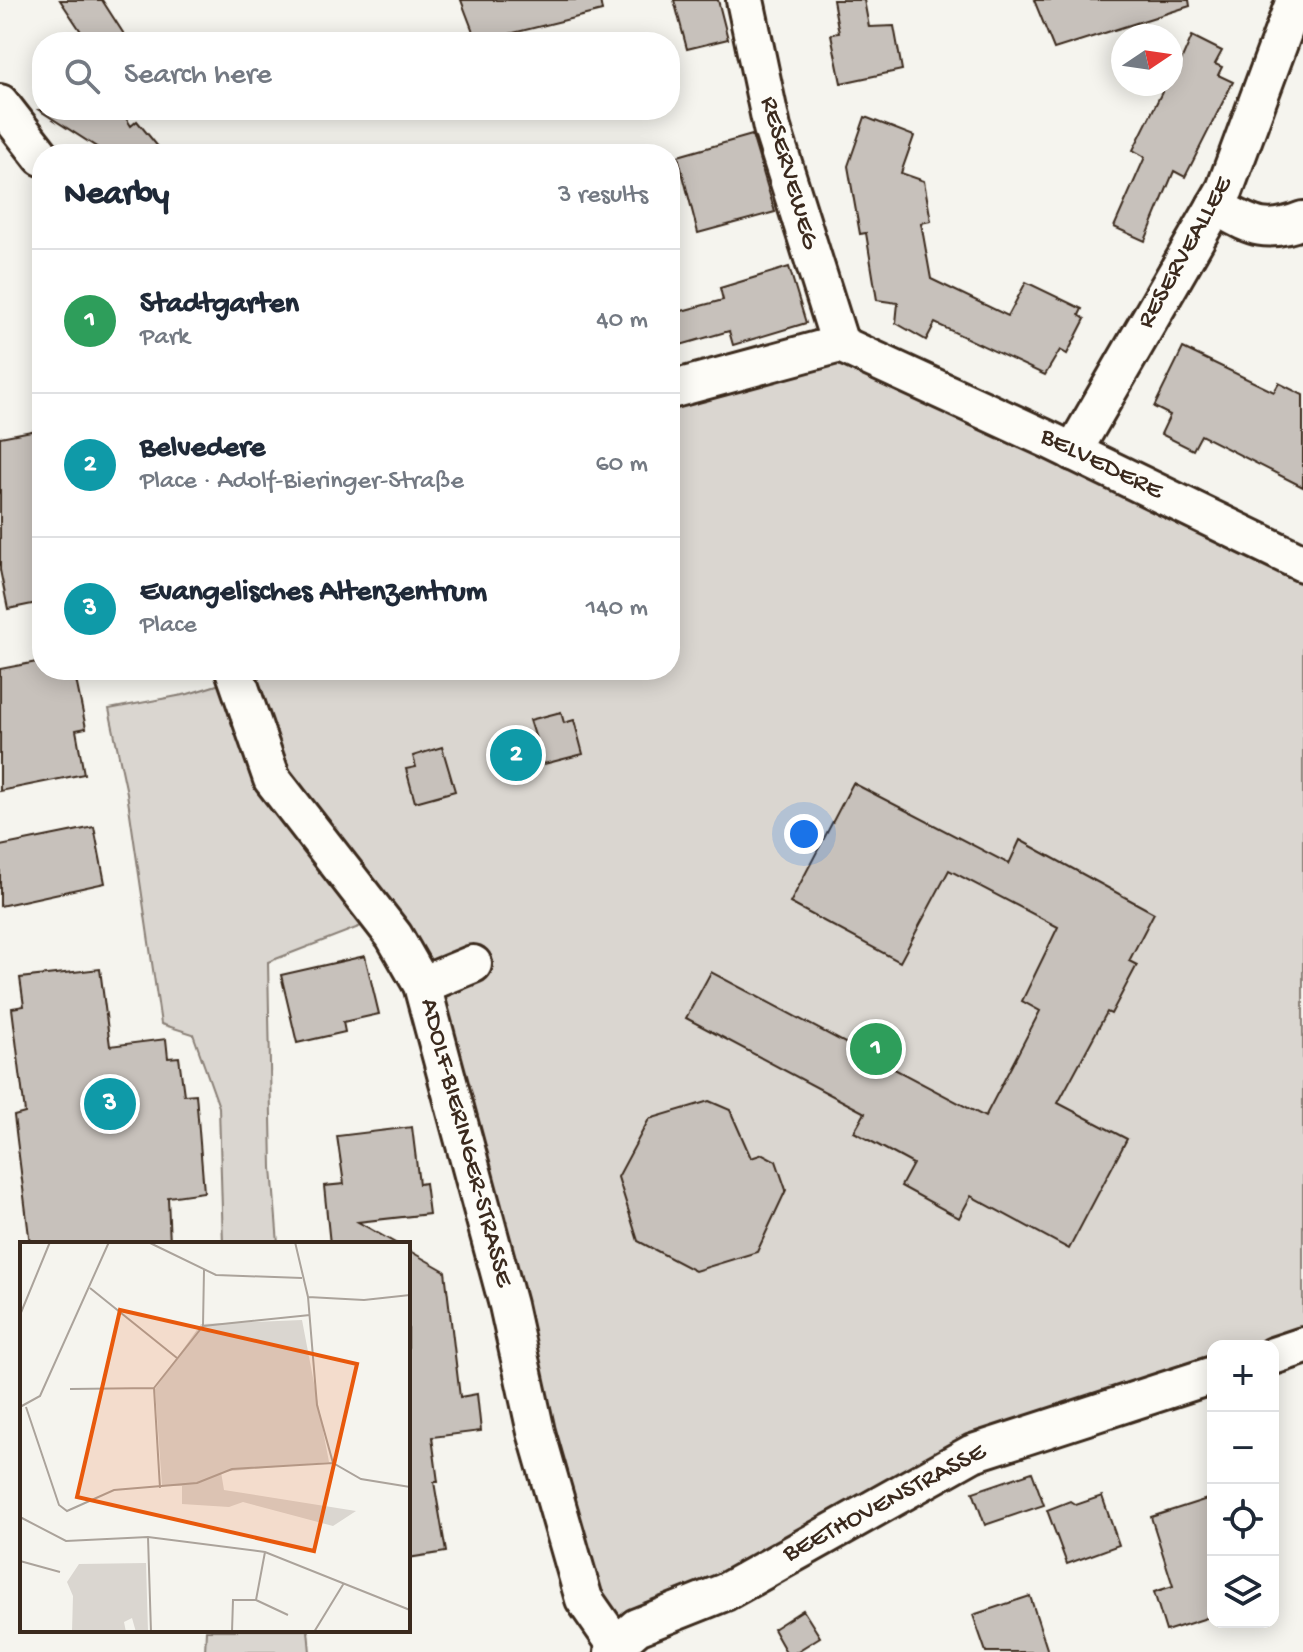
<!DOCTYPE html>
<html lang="en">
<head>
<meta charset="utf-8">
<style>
	:root { --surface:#fff; --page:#f2f2f3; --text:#1f2937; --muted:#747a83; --line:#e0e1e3; --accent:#c8321e }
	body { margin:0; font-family:"Gochi Hand",sans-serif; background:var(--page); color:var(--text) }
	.controls { position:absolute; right:24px; bottom:24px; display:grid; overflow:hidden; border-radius:16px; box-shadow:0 4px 20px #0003 }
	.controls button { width:72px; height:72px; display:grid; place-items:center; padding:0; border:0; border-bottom:2px solid var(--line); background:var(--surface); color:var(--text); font:40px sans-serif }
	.compass { position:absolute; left:1111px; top:24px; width:72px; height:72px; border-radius:50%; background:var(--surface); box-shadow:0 4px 20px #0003; rotate:77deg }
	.you { position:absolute; left:804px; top:834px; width:28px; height:28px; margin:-20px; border:6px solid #fff; border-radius:50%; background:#1a73e8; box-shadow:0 0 0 12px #1a73e833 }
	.badge { display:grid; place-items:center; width:52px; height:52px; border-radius:50%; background:var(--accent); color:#fff; font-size:26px; font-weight:700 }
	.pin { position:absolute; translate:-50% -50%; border:4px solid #fff; box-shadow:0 2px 8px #0006 }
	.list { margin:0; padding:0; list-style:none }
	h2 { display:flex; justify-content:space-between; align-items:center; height:104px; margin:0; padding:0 32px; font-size:34px }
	h2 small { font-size:26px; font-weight:400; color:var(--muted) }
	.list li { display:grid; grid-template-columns:52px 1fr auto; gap:24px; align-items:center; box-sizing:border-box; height:144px; padding:0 32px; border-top:2px solid var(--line) }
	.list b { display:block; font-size:30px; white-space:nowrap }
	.list p { margin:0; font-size:26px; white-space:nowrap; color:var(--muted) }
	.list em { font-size:26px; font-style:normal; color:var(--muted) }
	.icon { flex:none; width:44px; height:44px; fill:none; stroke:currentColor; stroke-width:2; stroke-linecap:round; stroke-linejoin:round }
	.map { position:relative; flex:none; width:1303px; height:1652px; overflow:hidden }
	.search { position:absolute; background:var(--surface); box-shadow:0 4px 20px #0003; left:32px; top:32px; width:648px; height:88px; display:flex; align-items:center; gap:20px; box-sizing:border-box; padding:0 28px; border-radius:32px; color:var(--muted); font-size:30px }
	.panel { position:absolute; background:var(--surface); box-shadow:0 4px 20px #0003; left:32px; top:144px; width:648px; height:536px; border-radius:32px }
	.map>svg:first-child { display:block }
	.green { fill:#dad6d0; stroke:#8a8077; stroke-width:2 }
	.building { fill:#c7c1bb; stroke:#3b2a1e; stroke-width:2 }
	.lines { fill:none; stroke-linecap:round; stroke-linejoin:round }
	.minor-casing { stroke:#3b2a1e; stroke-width:42 }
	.minor { stroke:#fdfcf7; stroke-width:36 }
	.labels { text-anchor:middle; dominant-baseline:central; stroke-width:8; stroke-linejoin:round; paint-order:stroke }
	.street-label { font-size:26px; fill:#3b2a1e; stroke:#fdfcf7 }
	.inset-road { fill:none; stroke:#aba39b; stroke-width:2 }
	.view { fill:#e8590c; fill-opacity:0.15; stroke:#e8590c; stroke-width:4 }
	.inset-edge { fill:none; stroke:#3b2a1e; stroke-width:4 }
</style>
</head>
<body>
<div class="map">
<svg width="1303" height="1652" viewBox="0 0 1303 1652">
	<rect width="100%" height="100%" fill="#f5f4ee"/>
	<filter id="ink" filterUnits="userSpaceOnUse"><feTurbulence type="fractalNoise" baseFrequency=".0125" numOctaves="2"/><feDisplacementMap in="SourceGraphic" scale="16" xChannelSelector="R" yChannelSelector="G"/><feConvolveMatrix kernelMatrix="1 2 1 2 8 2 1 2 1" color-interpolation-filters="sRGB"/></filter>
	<g filter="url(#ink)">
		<g class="green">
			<path d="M835 356 1303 551V1335L1273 1346H1213V1367L719 1583 633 1617 615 1619 590 1589 387 916 268 962 272 1168 278 1244H223L219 1107 193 1034 161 1024 127 793 109 709 188 694 233 680 230 670H670V397Z"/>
			<path d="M206 1630H308L310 1652H205Z"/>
		</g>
		<g class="building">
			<path d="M60 0H102L129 42H88Z"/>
			<path d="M461 0H600L602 11 477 42Z"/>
			<path d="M674 0H718L728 39 687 49Z"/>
			<path d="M833 0H864L869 27 894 26 902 70 841 83 831 34 839 33Z"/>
			<path d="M1034 0H1189L1190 6 1054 49Z"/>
			<path d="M1192 36 1222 51 1215 64 1222 67 1218 75 1233 82 1185 177 1174 171 1145 241 1114 227 1145 157 1133 150 1166 84H1171Z"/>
			<path d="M39 110H121L131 126 137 121 164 154H97L101 150Z"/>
			<path d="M865 117 914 136 901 173 924 181 931 221 921 223 931 279 1008 316 1026 282 1082 309 1079 315 1085 319 1067 354 1060 350 1045 375 935 323 926 340 896 323 898 303 877 300 866 233 860 234 848 166Z"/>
			<path d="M752 135 775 212 698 233 678 156Z"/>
			<path d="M789 267 806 323 733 345 729 331 670 348V314L723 300 720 288Z"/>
			<path d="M1183 348 1274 392 1279 383 1303 395V487L1201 435 1193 450 1161 434 1170 415 1154 407Z"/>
			<path d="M42 429V602L8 609 0 570V437Z"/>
			<path d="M42 661V670H74L86 728 76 730 84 774 0 791V669Z"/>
			<path d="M561 712 564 723 574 720 583 754 544 764 530 720Z"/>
			<path d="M442 747 455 791 415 802 406 769 416 767 413 756Z"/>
			<path d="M853 783 1009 864 1020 840 1154 913 1129 961 1137 965 1111 1014 1107 1012 1058 1103 1127 1139 1069 1249 971 1196 959 1218 901 1186 913 1164 854 1132 865 1113 686 1018 711 972 985 1117 1040 1011 1022 1001 1058 927 949 870 900 962 790 903Z"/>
			<path d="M94 827 105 883 0 906V846Z"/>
			<path d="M365 956 379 1014 343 1022 345 1032 297 1043 281 975Z"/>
			<path d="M100 969 110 1046 166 1039 168 1058 179 1057 184 1095 196 1094 204 1192 168 1197 170 1244H30L14 1116 25 1113 12 1008 24 1006 20 978Z"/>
			<path d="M709 1101 730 1110 751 1158 763 1154 776 1161 786 1190 757 1252 695 1271 638 1241 618 1177 649 1119Z"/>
			<path d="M412 1127 419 1184 425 1183 429 1214 358 1222 397 1244H330L324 1186 344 1184 337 1136Z"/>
			<path d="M408 1250 445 1271 460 1397 477 1394 481 1431 432 1437 438 1482H434L446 1552 408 1558Z"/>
			<path d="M1032 1472 1044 1505 985 1525 973 1492Z"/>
			<path d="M1102 1496 1119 1545 1067 1564 1047 1510 1070 1501 1076 1505Z"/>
			<path d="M1207 1499 1213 1518V1616L1166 1631 1154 1592 1173 1586 1151 1517Z"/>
			<path d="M1030 1596 1048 1652H986L973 1615Z"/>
			<path d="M803 1610 820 1637 796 1652H786L773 1629Z"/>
		</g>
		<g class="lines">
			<defs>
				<g id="minor">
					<path d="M745 0 772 128 840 344"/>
					<path d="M0 103 42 157"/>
					<path d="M1215 206C1250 225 1263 236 1303 220"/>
					<path d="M670 390 840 344 1047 439 1303 563"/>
					<path d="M1073 452 1225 189 1295 0"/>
					<path d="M234 670 272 779 394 936 422 985 508 1305 536 1432 584 1599 616 1645 613 1652"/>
					<path d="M422 985 473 964"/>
					<path d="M1273 1356 1303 1346"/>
					<path d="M616 1645 637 1627 725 1592 973 1453 1213 1375"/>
				</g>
			</defs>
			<use href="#minor" class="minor-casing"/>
			<use href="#minor" class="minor"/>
		</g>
	</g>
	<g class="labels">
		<g class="street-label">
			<text transform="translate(788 173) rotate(74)">RESERVEWEG</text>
			<text transform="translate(1186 253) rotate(-61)">RESERVEALLEE</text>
			<text transform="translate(1101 465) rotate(26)">BELVEDERE</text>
			<text transform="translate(465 1143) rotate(75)">ADOLF-BIERINGER-STRASSE</text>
			<text transform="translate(885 1504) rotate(-28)">BEETHOVENSTRASSE</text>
		</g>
	</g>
	<g transform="translate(20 1242)">
		<rect width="390" height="390" fill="#f5f4ee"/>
		<path d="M282 78 309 220 201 230 204 248 336 269 313 284 223 260 209 265 162 262V244H142L135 147 181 82ZM126 321 128 390H116L112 376 104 380 106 390H52L53 354 47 340 59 322Z" fill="#dad6d0"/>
		<path class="inset-road" d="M128 0 196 33 282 36M275 0 288 55 297 163 313 221M70 46 157 116M288 55 344 58 390 53M0 73 30 0M183 84 290 73M50 147 134 146M0 165 20 154 89 0M6 165 39 263 47 269 94 248 177 241 212 227 313 221 341 237 390 245M140 246 134 146 183 84 184 28M0 275 46 299 128 295 245 310 390 368M128 295 131 390M0 319 40 330M236 358 268 373M212 390 213 358H236L245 310M294 390 324 341"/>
		<path class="view" d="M100 68 337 122 294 309 57 255Z"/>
		<rect width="390" height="390" class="inset-edge"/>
	</g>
</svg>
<div class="controls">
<button>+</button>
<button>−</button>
<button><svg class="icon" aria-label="locate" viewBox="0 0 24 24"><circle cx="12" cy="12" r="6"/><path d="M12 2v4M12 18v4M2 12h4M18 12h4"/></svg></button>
<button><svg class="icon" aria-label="layers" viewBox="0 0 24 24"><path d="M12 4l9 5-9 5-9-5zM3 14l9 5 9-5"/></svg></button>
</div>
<svg class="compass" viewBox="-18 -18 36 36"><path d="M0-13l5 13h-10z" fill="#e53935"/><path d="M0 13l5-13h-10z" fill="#747a83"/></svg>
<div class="you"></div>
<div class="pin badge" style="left:876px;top:1049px;background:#2e9e5b">1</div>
<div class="pin badge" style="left:516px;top:755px;background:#0f9aa8">2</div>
<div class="pin badge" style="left:110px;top:1104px;background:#0f9aa8">3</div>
<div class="search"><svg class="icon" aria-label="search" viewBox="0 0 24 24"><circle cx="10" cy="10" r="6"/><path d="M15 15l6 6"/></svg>Search here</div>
<section class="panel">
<h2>Nearby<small>3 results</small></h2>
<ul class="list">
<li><span class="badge" style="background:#2e9e5b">1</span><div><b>Stadtgarten</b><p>Park</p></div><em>40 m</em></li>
<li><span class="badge" style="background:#0f9aa8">2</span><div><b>Belvedere</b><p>Place · Adolf-Bieringer-Straße</p></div><em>60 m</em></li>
<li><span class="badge" style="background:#0f9aa8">3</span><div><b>Evangelisches Altenzentrum</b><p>Place</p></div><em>140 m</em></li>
</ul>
</section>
</div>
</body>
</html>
